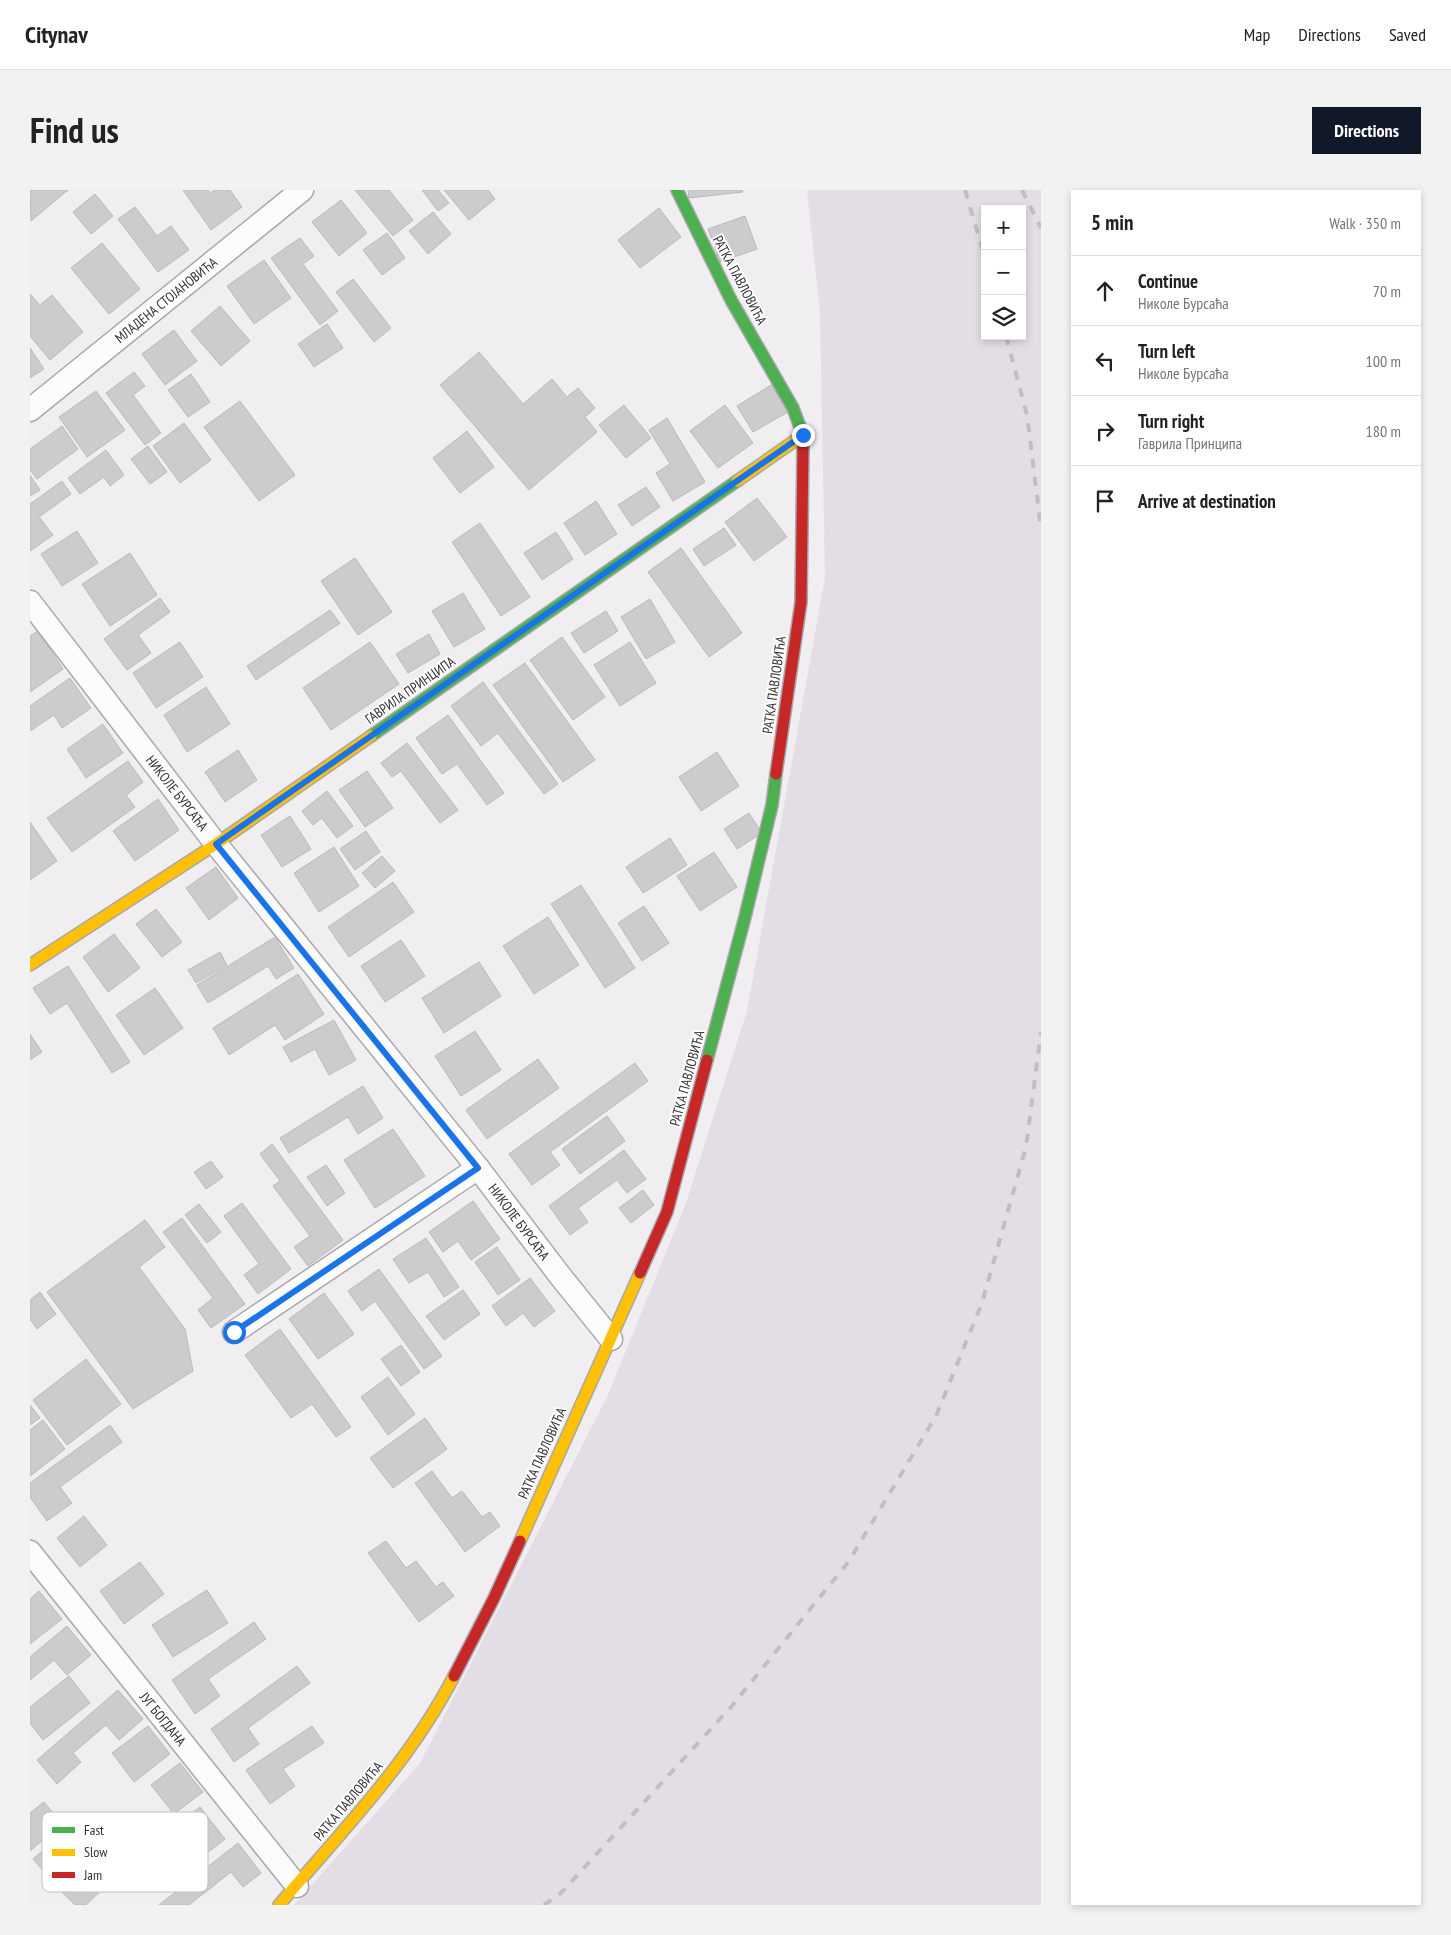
<!DOCTYPE html>
<html lang="en">
<head>
<meta charset="utf-8">
<style>
	:root { --surface:#fff; --page:#f2f2f2; --text:#222; --muted:#767676; --line:#e0e0e0; --accent:#111827 }
	body { margin:0; font-family:"PT Sans Narrow",sans-serif; background:var(--page); color:var(--text) }
	.controls { position:absolute; right:15px; top:15px; display:grid; overflow:hidden; border-radius:0px; box-shadow:0 2px 8px #0003 }
	.controls button { width:45px; height:45px; display:grid; place-items:center; padding:0; border:0; border-bottom:1px solid var(--line); background:var(--surface); color:var(--text); font:25px sans-serif }
	.stop { position:absolute; width:15px; height:15px; margin:-11px; border:4px solid #1a73e8; border-radius:50%; background:#fff }
	.stop.end { background:#1a73e8; border-color:#fff; box-shadow:0 1px 5px #0008 }
	.list { margin:0; padding:0; list-style:none }
	h2 { display:flex; justify-content:space-between; align-items:center; height:65px; margin:0; padding:0 20px; font-size:21px }
	h2 small { font-size:16px; font-weight:400; color:var(--muted) }
	.list li { display:grid; grid-template-columns:32px 1fr auto; gap:15px; align-items:center; box-sizing:border-box; height:70px; padding:0 20px; border-top:1px solid var(--line) }
	.list b { display:block; font-size:19px; white-space:nowrap }
	.list p { margin:0; font-size:16px; white-space:nowrap; color:var(--muted) }
	.list em { font-size:16px; font-style:normal; color:var(--muted) }
	.icon { flex:none; width:28px; height:28px; fill:none; stroke:currentColor; stroke-width:2; stroke-linecap:round; stroke-linejoin:round }
	.map { position:relative; flex:none; width:1011px; height:1715px; overflow:hidden; border-radius:0px }
	header { display:flex; align-items:center; gap:30px; box-sizing:border-box; height:70px; padding:0 25px; background:var(--surface); border-bottom:1px solid var(--line) }
	header strong { font-size:24px }
	nav { display:flex; gap:28px; margin-inline-start:auto; font-size:18px }
	.intro { display:flex; align-items:center; justify-content:space-between; box-sizing:border-box; height:120px; padding:0 30px }
	h1 { margin:0; font-size:35px }
	.button { padding:12px 22px; border-radius:0px; background:var(--accent); color:#fff; font-size:18px; font-weight:700 }
	main { display:flex; gap:30px; padding:0 30px }
	aside { flex:1; background:var(--surface); border-radius:0px; box-shadow:0 2px 8px #0003 }
	.map>svg:first-child { display:block }
	.built { fill:#e3dde5; fill-rule:evenodd }
	.building { fill:#cdcbce; stroke:#bab9bb }
	.lines { fill:none; stroke-linecap:round; stroke-linejoin:round }
	.street-casing { stroke:#a8a7aa; stroke-width:25 }
	.fast-casing { stroke:#a8a7aa; stroke-width:14 }
	.slow-casing { stroke:#a8a7aa; stroke-width:14 }
	.jam-casing { stroke:#a8a7aa; stroke-width:14 }
	.street { stroke:#fdfcfd; stroke-width:22 }
	.fast { stroke:#4caf50; stroke-width:11 }
	.slow { stroke:#ffc107; stroke-width:11 }
	.jam { stroke:#c62828; stroke-width:11 }
	.rail { stroke:#c0bfc0; stroke-width:4; stroke-dasharray:9 9; stroke-linecap:butt }
	.route { stroke:#1a73e8; stroke-width:6 }
	.labels { text-anchor:middle; dominant-baseline:central; stroke-width:4; stroke-linejoin:round; paint-order:stroke }
	.street-label { font-size:14px; fill:#323133; stroke:#fff }
	.key { fill:#fff; stroke:#c2c1c2; stroke-width:1 }
	.key-label { font-size:14px; fill:#323133 }
</style>
</head>
<body>
<header>
<strong>Citynav</strong>
<nav><a>Map</a><a>Directions</a><a>Saved</a></nav>
</header>
<div class="intro"><h1>Find us</h1><a class="button">Directions</a></div>
<main>
<div class="map">
<svg width="1011" height="1715" viewBox="0 0 1011 1715">
	<rect width="100%" height="100%" fill="#f0eef1"/>
	<path class="built" d="M777 0H1011V1715H264L390 1573 578 1205 656 1013 717 821 795 388 790 122ZM955 19H992V146H955Z"/>
	<g class="building">
		<path d="M0 0H38L1 31Z"/>
		<path d="M153 0H178L180 3 185 0H200L212 17 181 40Z"/>
		<path d="M325 0H359L383 30 363 46Z"/>
		<path d="M392 0H408L419 13 408 21Z"/>
		<path d="M414 0H458L465 9 439 30Z"/>
		<path d="M658 0H712L713 2 659 8Z"/>
		<path d="M65 4 83 26 61 44 43 22Z"/>
		<path d="M311 10 337 43 309 66 282 32Z"/>
		<path d="M105 17 127 46 141 36 159 60 128 82 88 29Z"/>
		<path d="M629 18 651 47 610 78 588 50Z"/>
		<path d="M403 22 421 44 398 64 379 41Z"/>
		<path d="M715 26 727 59 690 72 678 39Z"/>
		<path d="M357 43 375 68 352 85 333 60Z"/>
		<path d="M270 48 284 66 273 74 308 121 290 135 241 68Z"/>
		<path d="M72 53 110 99 79 124 41 78Z"/>
		<path d="M234 70 261 108 224 134 197 96Z"/>
		<path d="M323 89 361 138 344 152 306 102Z"/>
		<path d="M0 104 10 115 22 105 53 142 20 170 0 146Z"/>
		<path d="M190 116 220 151 191 176 161 141Z"/>
		<path d="M297 134 313 158 284 177 268 154Z"/>
		<path d="M144 140 167 171 135 195 112 164Z"/>
		<path d="M0 158 14 179 0 188Z"/>
		<path d="M449 162 493 214 522 189 537 207 548 198 565 218 555 227 567 242 499 300 410 195Z"/>
		<path d="M104 182 115 196 103 205 131 243 115 255 76 203Z"/>
		<path d="M161 184 180 212 158 227 138 200Z"/>
		<path d="M741 195 758 222 723 242 707 216Z"/>
		<path d="M66 201 95 240 57 267 29 227Z"/>
		<path d="M210 211 265 285 229 311 174 237Z"/>
		<path d="M594 215 621 248 596 268 569 235Z"/>
		<path d="M695 215 723 253 688 278 660 241Z"/>
		<path d="M637 228 675 292 643 311 626 283 640 274 619 240Z"/>
		<path d="M154 233 181 270 150 293 123 256Z"/>
		<path d="M32 236 48 259 7 289 0 280V259Z"/>
		<path d="M437 241 464 277 430 303 403 268Z"/>
		<path d="M118 256 137 282 120 294 101 269Z"/>
		<path d="M76 260 94 285 80 296 74 287 50 304 38 288Z"/>
		<path d="M0 285 10 300 0 306Z"/>
		<path d="M32 291 41 304 9 327 23 345 0 361V314Z"/>
		<path d="M616 297 630 317 602 336 588 315Z"/>
		<path d="M727 308 757 347 724 371 695 332Z"/>
		<path d="M566 311 587 344 555 365 534 333Z"/>
		<path d="M450 333 500 407 471 426 422 352Z"/>
		<path d="M694 338 706 355 674 376 663 359Z"/>
		<path d="M47 341 68 373 32 396 11 364Z"/>
		<path d="M526 342 543 369 512 390 494 363Z"/>
		<path d="M651 358 712 443 679 467 618 382Z"/>
		<path d="M100 363 127 405 80 436 52 394Z"/>
		<path d="M325 368 362 422 328 445 291 391Z"/>
		<path d="M433 403 455 439 424 457 402 421Z"/>
		<path d="M130 408 140 422 108 445 121 463 97 480 74 449Z"/>
		<path d="M620 409 645 452 616 469 591 427Z"/>
		<path d="M300 420 310 433 226 490 217 476Z"/>
		<path d="M576 421 588 441 554 463 541 443Z"/>
		<path d="M8 441 33 479 0 502V446Z"/>
		<path d="M399 444 410 464 378 483 366 464Z"/>
		<path d="M532 447 575 507 543 530 500 470Z"/>
		<path d="M150 452 173 487 126 518 103 483Z"/>
		<path d="M340 452 369 494 301 540 273 498Z"/>
		<path d="M600 452 626 493 590 516 564 475Z"/>
		<path d="M495 473 565 570 533 592 463 495Z"/>
		<path d="M40 488 61 518 32 538 24 525 0 541V516Z"/>
		<path d="M453 492 528 594 514 604 468 543 451 556 421 516Z"/>
		<path d="M176 497 200 534 157 562 134 525Z"/>
		<path d="M418 525 474 603 457 615 427 574 412 584 386 548Z"/>
		<path d="M73 534 93 563 56 588 37 559Z"/>
		<path d="M377 553 428 620 410 633 371 581 362 587 351 573Z"/>
		<path d="M208 560 227 590 195 612 175 582Z"/>
		<path d="M687 562 709 596 671 621 649 587Z"/>
		<path d="M98 571 113 592 96 605 105 617 42 662 17 628Z"/>
		<path d="M337 581 363 618 335 637 309 600Z"/>
		<path d="M297 601 323 636 307 648 292 628 283 635 272 621Z"/>
		<path d="M128 609 149 640 105 671 83 641Z"/>
		<path d="M719 623 732 643 707 659 694 639Z"/>
		<path d="M260 626 281 659 252 677 231 645Z"/>
		<path d="M0 632 27 671 0 690Z"/>
		<path d="M336 641 350 662 325 680 310 659Z"/>
		<path d="M640 648 657 675 613 703 596 677Z"/>
		<path d="M304 657 329 696 289 722 264 683Z"/>
		<path d="M684 662 707 697 670 721 647 686Z"/>
		<path d="M352 666 365 681 345 698 332 683Z"/>
		<path d="M186 677 208 708 179 730 156 698Z"/>
		<path d="M363 692 384 722 319 767 298 737Z"/>
		<path d="M551 695 605 778 575 798 521 714Z"/>
		<path d="M614 716 639 753 612 771 588 733Z"/>
		<path d="M126 719 152 752 132 767 106 734Z"/>
		<path d="M518 727 549 775 504 804 473 756Z"/>
		<path d="M84 744 110 778 78 802 53 767Z"/>
		<path d="M245 747 264 778 246 789 238 776 178 813 167 795Z"/>
		<path d="M371 750 395 786 355 812 331 776Z"/>
		<path d="M190 762 197 775 166 793 158 780Z"/>
		<path d="M449 772 471 806 414 843 392 808Z"/>
		<path d="M38 776 100 872 82 883 37 813 20 824 3 798Z"/>
		<path d="M268 784 294 824 255 850 245 835 199 865 183 838Z"/>
		<path d="M125 798 153 838 114 865 86 825Z"/>
		<path d="M304 830 326 870 299 885 285 859 261 872 253 857Z"/>
		<path d="M445 841 471 880 431 906 405 866Z"/>
		<path d="M0 844 12 862 0 870Z"/>
		<path d="M508 869 529 898 457 949 436 920Z"/>
		<path d="M605 873 618 891 520 962 530 975 502 995 479 964Z"/>
		<path d="M333 896 353 928 328 944 318 927 259 963 250 948Z"/>
		<path d="M577 926 595 951 550 984 532 959Z"/>
		<path d="M363 939 395 986 345 1018 314 970Z"/>
		<path d="M242 954 313 1050 278 1076 264 1057 280 1046 243 996 250 991 230 964Z"/>
		<path d="M594 960 616 989 597 1003 587 990 548 1018 558 1032 540 1045 519 1016Z"/>
		<path d="M181 971 193 987 176 999 164 982Z"/>
		<path d="M296 975 315 1003 297 1016 277 987Z"/>
		<path d="M613 1000 624 1015 601 1033 589 1018Z"/>
		<path d="M443 1011 470 1049 441 1070 428 1051 413 1062 399 1042Z"/>
		<path d="M212 1013 261 1079 228 1104 214 1085 229 1074 194 1026Z"/>
		<path d="M169 1014 191 1042 177 1053 155 1025Z"/>
		<path d="M152 1028 215 1114 181 1138 168 1120 183 1108 133 1042Z"/>
		<path d="M115 1030 135 1057 109 1077 155 1139 163 1181 103 1219 17 1102Z"/>
		<path d="M396 1048 429 1097 414 1107 398 1082 379 1093 363 1069Z"/>
		<path d="M467 1057 490 1090 468 1105 445 1072Z"/>
		<path d="M349 1079 412 1166 394 1179 345 1111 332 1121 318 1101Z"/>
		<path d="M500 1088 525 1121 504 1137 493 1123 476 1136 462 1116Z"/>
		<path d="M433 1100 450 1124 414 1150 396 1126Z"/>
		<path d="M10 1102 26 1124 7 1139 0 1129V1110Z"/>
		<path d="M294 1103 324 1144 288 1169 259 1129Z"/>
		<path d="M250 1139 321 1237 306 1247 282 1214 261 1228 215 1165Z"/>
		<path d="M371 1155 390 1182 371 1196 351 1169Z"/>
		<path d="M56 1169 91 1214 37 1255 3 1210Z"/>
		<path d="M358 1187 385 1224 358 1245 331 1207Z"/>
		<path d="M0 1215 10 1228 0 1235Z"/>
		<path d="M395 1228 417 1259 363 1298 340 1268Z"/>
		<path d="M13 1230 35 1259 0 1286V1240Z"/>
		<path d="M80 1235 92 1252 30 1297 42 1313 17 1331 0 1307V1293Z"/>
		<path d="M402 1281 422 1308 432 1301 452 1327 460 1322 470 1336 435 1362 385 1293Z"/>
		<path d="M54 1326 77 1355 50 1377 27 1348Z"/>
		<path d="M356 1351 376 1378 386 1371 406 1397 413 1392 424 1406 389 1432 338 1363Z"/>
		<path d="M110 1372 134 1404 94 1434 70 1401Z"/>
		<path d="M177 1400 198 1433 143 1467 122 1435Z"/>
		<path d="M9 1401 32 1429 0 1454V1409Z"/>
		<path d="M224 1432 236 1449 178 1489 190 1506 165 1524 142 1490Z"/>
		<path d="M37 1436 61 1465 37 1485 24 1470 0 1490V1467Z"/>
		<path d="M267 1476 280 1493 218 1538 229 1554 204 1572 181 1539Z"/>
		<path d="M39 1486 60 1513 13 1550 0 1533V1517Z"/>
		<path d="M88 1500 113 1529 89 1550 76 1535 43 1563 51 1572 27 1594 7 1570Z"/>
		<path d="M118 1536 140 1564 104 1592 82 1563Z"/>
		<path d="M282 1536 294 1553 253 1579 265 1596 240 1614 216 1580Z"/>
		<path d="M150 1573 173 1602 144 1624 121 1595Z"/>
		<path d="M14 1612 32 1634 0 1661V1623Z"/>
		<path d="M170 1617 195 1649 149 1685 124 1653Z"/>
		<path d="M34 1642 56 1665 24 1693 3 1669Z"/>
		<path d="M208 1653 231 1683 213 1697 201 1682 159 1715H129Z"/>
		<path d="M58 1667 81 1691 56 1715H45L27 1697Z"/>
	</g>
	<g class="lines">
		<defs>
			<g id="street">
				<path d="M0 220 272 0"/>
				<path d="M0 412 186 654 448 978 531 1087 581 1149"/>
				<path d="M204 1142 448 978"/>
				<path d="M0 1362 267 1696"/>
			</g>
			<g id="fast">
				<path d="M647 0 701 110 763 218 773 245V258"/>
				<path d="M341 546 707 291"/>
				<path d="M677 870 715 727 742 615 746 584"/>
			</g>
			<g id="slow">
				<path d="M707 291 773 245"/>
				<path d="M0 775 186 654 341 546"/>
				<path d="M490 1351 610 1083"/>
				<path d="M249 1715C311 1642 380 1572 424 1486"/>
			</g>
			<g id="jam">
				<path d="M746 584 771 412 773 258"/>
				<path d="M610 1083 637 1022 677 870"/>
				<path d="M424 1486 464 1408 490 1351"/>
			</g>
		</defs>
		<use href="#street" class="street-casing"/>
		<use href="#fast" class="fast-casing"/>
		<use href="#slow" class="slow-casing"/>
		<use href="#jam" class="jam-casing"/>
		<use href="#street" class="street"/>
		<use href="#fast" class="fast"/>
		<use href="#slow" class="slow"/>
		<use href="#jam" class="jam"/>
		<g class="rail">
			<path d="M935 0 955 68"/>
			<path d="M992 0 1011 38"/>
			<path d="M976 146 997 225 1011 338"/>
			<path d="M514 1715 531 1703 701 1517 819 1371 906 1226 952 1113 996 957 1011 842"/>
		</g>
	</g>
	<g class="lines">
		<path class="route" d="M204 1142 448 978 186 654 773 245"/>
	</g>
	<g class="labels">
		<g class="street-label">
			<text transform="translate(710 90) rotate(62)">РАТКА ПАВЛОВИЋА</text>
			<text transform="translate(136 110) rotate(-39)">МЛАДЕНА СТОЈАНОВИЋА</text>
			<text transform="translate(744 495) rotate(-82)">РАТКА ПАВЛОВИЋА</text>
			<text transform="translate(380 500) rotate(-35)">ГАВРИЛА ПРИНЦИПА</text>
			<text transform="translate(147 603) rotate(52)">НИКОЛЕ БУРСАЋА</text>
			<text transform="translate(657 888) rotate(-75)">РАТКА ПАВЛОВИЋА</text>
			<text transform="translate(489 1032) rotate(53)">НИКОЛЕ БУРСАЋА</text>
			<text transform="translate(512 1263) rotate(-66)">РАТКА ПАВЛОВИЋА</text>
			<text transform="translate(133 1529) rotate(51)">ЈУГ БОГДАНА</text>
			<text transform="translate(318 1611) rotate(-50)">РАТКА ПАВЛОВИЋА</text>
		</g>
	</g>
	<rect x="12" y="1622" width="166" height="80" rx="8" class="key"/>
	<rect x="22" y="1637" width="23" height="6" fill="#4caf50"/>
	<rect x="22" y="1659" width="23" height="7" fill="#ffc107"/>
	<rect x="22" y="1682" width="23" height="6" fill="#c62828"/>
	<g class="key-label">
		<text x="54" y="1645">Fast</text>
		<text x="54" y="1667">Slow</text>
		<text x="54" y="1690">Jam</text>
	</g>
</svg>
<div class="controls">
<button>+</button>
<button>−</button>
<button><svg class="icon" aria-label="layers" viewBox="0 0 24 24"><path d="M12 4l9 5-9 5-9-5zM3 14l9 5 9-5"/></svg></button>
</div>
<div class="stop" style="left:204px;top:1142px"></div>
<div class="stop end" style="left:773px;top:245px"></div>
</div>
<aside>
<h2>5 min<small>Walk · 350 m</small></h2>
<ul class="list">
<li><svg class="icon" aria-label="ahead" viewBox="0 0 24 24"><path d="M12 20V5M6 11l6-6 6 6"/></svg><div><b>Continue</b><p>Николе Бурсаћа</p></div><em>70 m</em></li>
<li><svg class="icon" aria-label="left" viewBox="0 0 24 24"><path d="M17 20v-9H6M10 6l-5 5 5 5"/></svg><div><b>Turn left</b><p>Николе Бурсаћа</p></div><em>100 m</em></li>
<li><svg class="icon" aria-label="right" viewBox="0 0 24 24"><path d="M7 20v-9h11M14 6l5 5-5 5"/></svg><div><b>Turn right</b><p>Гаврила Принципа</p></div><em>180 m</em></li>
<li><svg class="icon" aria-label="arrive" viewBox="0 0 24 24"><path d="M6 21V4h12l-3 4 3 4H6"/></svg><div><b>Arrive at destination</b></div></li>
</ul>
</aside>
</main>
</body>
</html>
